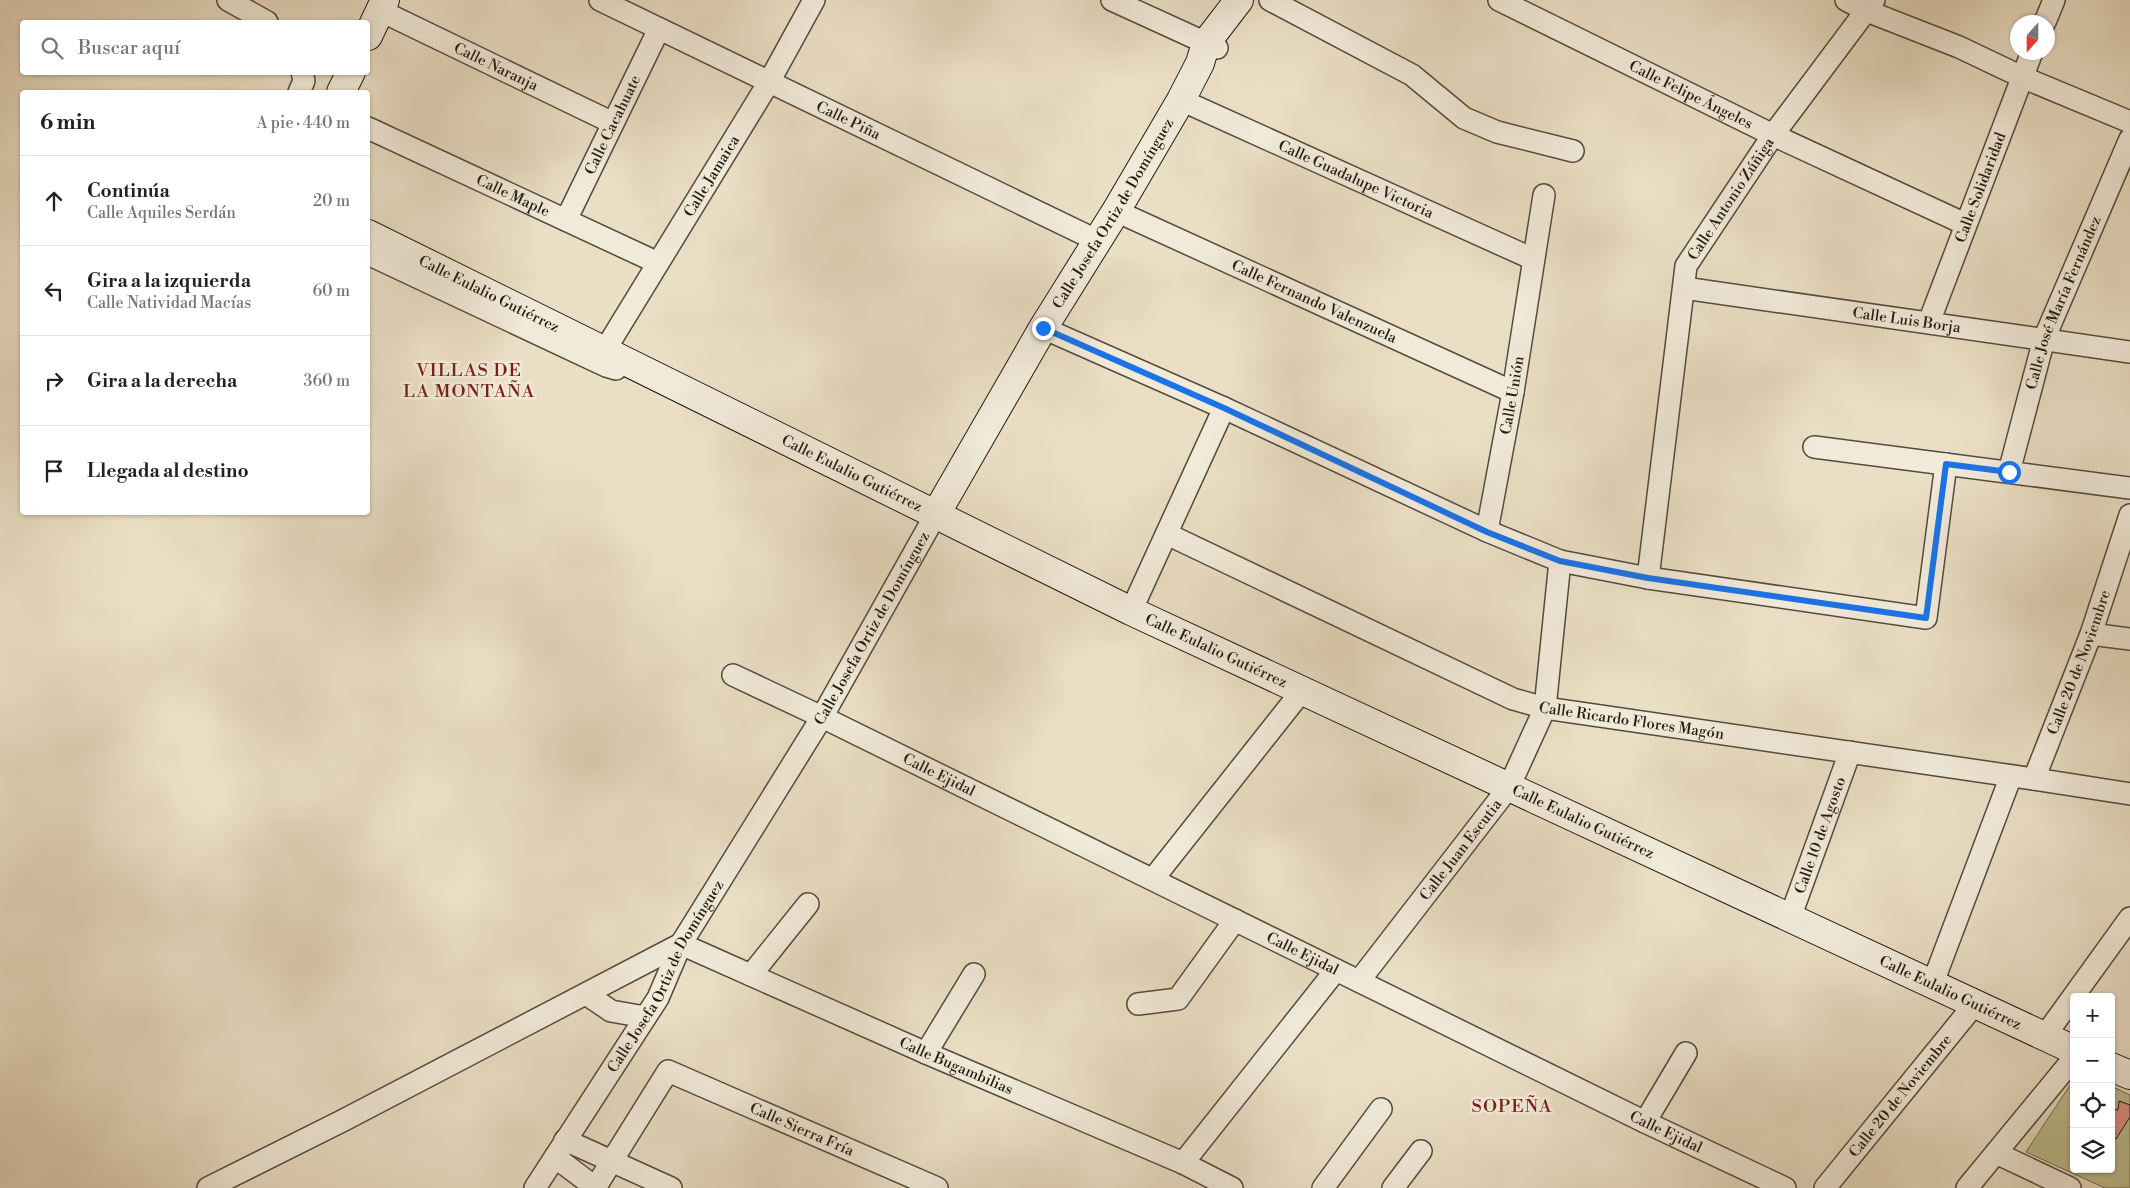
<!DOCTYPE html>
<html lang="es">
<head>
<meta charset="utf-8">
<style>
	:root { --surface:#fff; --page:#f6f6f6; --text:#222; --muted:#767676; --line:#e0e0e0 }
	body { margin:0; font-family:"Libre Bodoni",serif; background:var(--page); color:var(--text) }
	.controls { position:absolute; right:15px; bottom:15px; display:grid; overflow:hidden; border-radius:5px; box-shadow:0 1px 4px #0004 }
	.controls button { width:45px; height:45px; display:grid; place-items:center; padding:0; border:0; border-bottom:1px solid var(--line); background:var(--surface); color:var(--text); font:25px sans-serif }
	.compass { position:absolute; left:2010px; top:15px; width:45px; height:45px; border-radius:50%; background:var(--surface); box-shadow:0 1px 4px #0004; rotate:201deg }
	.stop { position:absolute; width:15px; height:15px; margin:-11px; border:4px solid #1a73e8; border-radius:50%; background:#fff }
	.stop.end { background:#1a73e8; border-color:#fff; box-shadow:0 1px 5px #0008 }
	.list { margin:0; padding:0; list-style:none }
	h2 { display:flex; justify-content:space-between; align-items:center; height:65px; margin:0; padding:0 20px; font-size:21px }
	h2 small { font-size:16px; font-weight:400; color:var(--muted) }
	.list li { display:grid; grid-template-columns:32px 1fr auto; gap:15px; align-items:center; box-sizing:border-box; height:90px; padding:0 20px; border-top:1px solid var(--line) }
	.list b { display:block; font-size:19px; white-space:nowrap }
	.list p { margin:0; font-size:16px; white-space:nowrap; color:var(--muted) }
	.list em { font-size:16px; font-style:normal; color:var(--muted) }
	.icon { flex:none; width:28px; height:28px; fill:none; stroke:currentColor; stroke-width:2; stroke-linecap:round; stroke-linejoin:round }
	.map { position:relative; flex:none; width:2130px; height:1188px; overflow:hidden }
	.search { position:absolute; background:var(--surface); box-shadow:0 1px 4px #0004; left:20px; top:20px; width:350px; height:55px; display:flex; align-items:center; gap:12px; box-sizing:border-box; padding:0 18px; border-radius:5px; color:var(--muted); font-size:19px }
	.panel { position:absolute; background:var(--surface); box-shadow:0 1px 4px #0004; left:20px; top:90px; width:350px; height:425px; border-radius:5px }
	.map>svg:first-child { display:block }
	.green { fill:#bebf8f; stroke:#706c50 }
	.building { fill:#df9488; stroke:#221a10 }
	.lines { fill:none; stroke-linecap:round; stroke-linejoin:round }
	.street-casing { stroke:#544b3d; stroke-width:24 }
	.secondary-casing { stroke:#221a10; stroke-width:30 }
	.street { stroke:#f1ead9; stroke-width:21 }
	.secondary { stroke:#f1ead9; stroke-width:28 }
	.route { stroke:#1a73e8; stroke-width:6 }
	.labels { text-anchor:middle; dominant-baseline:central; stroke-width:5; stroke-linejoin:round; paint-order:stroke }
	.street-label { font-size:15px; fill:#221a10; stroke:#f1ead9 }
	.quarter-label { font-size:18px; letter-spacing:1px; fill:#7a1f14; stroke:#f1ead9 }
</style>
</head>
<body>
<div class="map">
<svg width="2130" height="1188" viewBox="0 0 2130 1188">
	<rect width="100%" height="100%" fill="#eadec4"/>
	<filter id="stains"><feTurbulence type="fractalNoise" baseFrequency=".004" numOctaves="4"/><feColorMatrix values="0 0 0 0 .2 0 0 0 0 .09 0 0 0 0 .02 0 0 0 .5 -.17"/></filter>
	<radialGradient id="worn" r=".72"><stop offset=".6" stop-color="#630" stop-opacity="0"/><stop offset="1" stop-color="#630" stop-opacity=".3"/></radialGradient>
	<path class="green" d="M2074 1079V1169H2111V1086L2130 1095V1188H2105L2026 1152Z"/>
	<path class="building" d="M2119 1101 2130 1105V1117L2116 1139 2111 1137V1112L2113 1109 2118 1110Z"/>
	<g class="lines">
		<defs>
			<g id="street">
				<path d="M228 0 267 22"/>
				<path id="s1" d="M600 0 1098 241"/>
				<path d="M1112 0 1217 48"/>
				<path d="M1270 0 1412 75 1464 118 1497 132 1573 151"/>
				<path id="s2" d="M1499 0 1773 135 1965 224"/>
				<path d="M1846 0 1867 11 1959 47 2022 77 2130 122"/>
				<path id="s3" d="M379 10 613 123"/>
				<path d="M2045 22 2054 0"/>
				<path d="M299 92 304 81 302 72"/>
				<path id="s4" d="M1181 100 1533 259"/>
				<path id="s5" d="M368 128 658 263"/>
				<path id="s6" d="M1116 211 1513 392"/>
				<path id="s7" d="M566 220 659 29"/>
				<path d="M368 254 606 366 616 369"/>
				<path id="s8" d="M1684 288 2130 352"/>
				<path id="s9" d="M1929 322 2032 52"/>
				<path d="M1043 328 1224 408 1487 531 1560 561 1648 578 1926 618 1946 464"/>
				<path id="s10" d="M605 350 769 82 814 0"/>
				<path d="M1814 447 2130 488"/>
				<path id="s11" d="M2009 472 2044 339 2130 139"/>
				<path id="s12" d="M1487 531 1513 392 1544 195"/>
				<path id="s13" d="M1167 534 1513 699 1545 708 2034 779 2130 794"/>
				<path id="s14" d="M1648 578 1686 266 1773 135 1874 0"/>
				<path d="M1131 611 1224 408"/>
				<path d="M2091 634 2130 639"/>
				<path id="s15" d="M733 675 822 717 1645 1122 1785 1188"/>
				<path id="s16" d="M2034 779 2091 634 2130 515"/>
				<path d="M1153 879 1301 692"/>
				<path id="s17" d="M1790 918 1850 752"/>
				<path id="s18" d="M681 944 926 1053 1183 1163 1232 1188"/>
				<path d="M751 975 808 904"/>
				<path id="s19" d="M1359 981 1509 787 1545 708 1560 561"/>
				<path d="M1932 985 2011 776"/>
				<path d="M586 994 611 1011 645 1017"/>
				<path d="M1138 1004 1178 999 1235 920"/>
				<path d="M2044 1037 2130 918"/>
				<path d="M926 1053 974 974"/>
				<path d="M1645 1122 1686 1053"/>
				<path d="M565 1140 671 1188"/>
				<path d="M1996 1153 2070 1188"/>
				<path d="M555 1157 596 1188"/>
				<path d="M1183 1163 1336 970"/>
				<path d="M208 1188 342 1121 681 944"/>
				<path id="s20" d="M535 1188 658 998 681 944 822 717 936 514"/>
				<path id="s21" d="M595 1188 668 1071 937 1188"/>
				<path d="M1323 1188 1381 1109"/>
				<path d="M1393 1188 1421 1151"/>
				<path id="s22" d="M1825 1188 1974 1005"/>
				<path d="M1967 1188 2074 1058"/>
			</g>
			<g id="secondary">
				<path d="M368 36 385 0"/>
				<path d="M341 92 351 72"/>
				<path id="s23" d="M368 234 1131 611 2074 1050"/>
				<path id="s24" d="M936 514 1043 328 1116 211 1181 100 1200 63 1206 43 1239 0"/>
				<path d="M2111 1067 2130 1075"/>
			</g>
		</defs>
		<use href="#street" class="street-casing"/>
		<use href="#secondary" class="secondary-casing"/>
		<use href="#street" class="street"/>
		<use href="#secondary" class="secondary"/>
	</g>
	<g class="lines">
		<path class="route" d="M1043 328 1224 408 1487 532 1560 561 1648 578 1926 618 1946 464 2009 472"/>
	</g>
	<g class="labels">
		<g class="street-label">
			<text stroke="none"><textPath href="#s3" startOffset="130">Calle Naranja</textPath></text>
			<text stroke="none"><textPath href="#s2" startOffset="214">Calle Felipe Ángeles</textPath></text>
			<text stroke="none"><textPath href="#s1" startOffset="276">Calle Piña</textPath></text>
			<text stroke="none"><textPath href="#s7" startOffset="106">Calle Cacahuate</textPath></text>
			<text stroke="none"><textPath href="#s10" startOffset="204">Calle Jamaica</textPath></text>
			<text stroke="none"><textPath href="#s4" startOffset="192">Calle Guadalupe Victoria</textPath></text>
			<text stroke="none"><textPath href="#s9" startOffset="144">Calle Solidaridad</textPath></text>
			<text stroke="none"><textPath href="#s5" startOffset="160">Calle Maple</textPath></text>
			<text stroke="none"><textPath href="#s14" startOffset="395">Calle Antonio Zúñiga</textPath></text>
			<text stroke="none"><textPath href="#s24" startOffset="349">Calle Josefa Ortiz de Domínguez</textPath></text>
			<text stroke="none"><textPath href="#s23" startOffset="135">Calle Eulalio Gutiérrez</textPath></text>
			<text stroke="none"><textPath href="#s6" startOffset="218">Calle Fernando Valenzuela</textPath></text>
			<text stroke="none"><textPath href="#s11" startOffset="178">Calle José María Fernández</textPath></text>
			<text stroke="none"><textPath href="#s8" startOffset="225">Calle Luis Borja</textPath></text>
			<text stroke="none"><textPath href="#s12" startOffset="138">Calle Unión</textPath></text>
			<text stroke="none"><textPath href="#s23" startOffset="540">Calle Eulalio Gutiérrez</textPath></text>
			<text stroke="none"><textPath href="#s20" startOffset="654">Calle Josefa Ortiz de Domínguez</textPath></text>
			<text stroke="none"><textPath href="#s23" startOffset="945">Calle Eulalio Gutiérrez</textPath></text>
			<text stroke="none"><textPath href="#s16" startOffset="125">Calle 20 de Noviembre</textPath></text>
			<text stroke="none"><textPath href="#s13" startOffset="504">Calle Ricardo Flores Magón</textPath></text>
			<text stroke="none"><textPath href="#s15" startOffset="229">Calle Ejidal</textPath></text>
			<text stroke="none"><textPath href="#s23" startOffset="1350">Calle Eulalio Gutiérrez</textPath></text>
			<text stroke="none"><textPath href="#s17" startOffset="88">Calle 10 de Agosto</textPath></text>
			<text stroke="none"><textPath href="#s19" startOffset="166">Calle Juan Escutia</textPath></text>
			<text stroke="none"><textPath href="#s15" startOffset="634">Calle Ejidal</textPath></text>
			<text stroke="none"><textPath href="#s20" startOffset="249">Calle Josefa Ortiz de Domínguez</textPath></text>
			<text stroke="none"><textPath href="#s23" startOffset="1755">Calle Eulalio Gutiérrez</textPath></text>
			<text stroke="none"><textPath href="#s18" startOffset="301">Calle Bugambilias</textPath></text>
			<text stroke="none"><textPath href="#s22" startOffset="119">Calle 20 de Noviembre</textPath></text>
			<text stroke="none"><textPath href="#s21" startOffset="284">Calle Sierra Fría</textPath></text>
			<text stroke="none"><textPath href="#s15" startOffset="1039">Calle Ejidal</textPath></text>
		</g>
		<g class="quarter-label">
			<text x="469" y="370">VILLAS DE<tspan x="469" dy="21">LA MONTAÑA</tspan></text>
			<text x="1512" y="1106">SOPEÑA</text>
		</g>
	</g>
	<rect width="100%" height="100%" filter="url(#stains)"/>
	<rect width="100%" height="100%" fill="url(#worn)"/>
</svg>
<div class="controls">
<button>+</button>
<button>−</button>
<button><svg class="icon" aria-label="locate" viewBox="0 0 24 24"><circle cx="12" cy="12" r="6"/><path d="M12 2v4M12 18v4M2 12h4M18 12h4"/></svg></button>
<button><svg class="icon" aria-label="layers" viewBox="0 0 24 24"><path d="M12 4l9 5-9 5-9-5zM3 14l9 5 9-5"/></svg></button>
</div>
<svg class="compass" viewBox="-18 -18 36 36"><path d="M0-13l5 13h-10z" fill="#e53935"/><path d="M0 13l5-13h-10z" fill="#767676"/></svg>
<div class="stop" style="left:2009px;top:472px"></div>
<div class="stop end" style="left:1043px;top:328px"></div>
<div class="search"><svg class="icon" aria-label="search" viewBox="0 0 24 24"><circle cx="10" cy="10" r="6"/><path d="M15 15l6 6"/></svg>Buscar aquí</div>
<section class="panel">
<h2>6 min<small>A pie · 440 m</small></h2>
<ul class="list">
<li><svg class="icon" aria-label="ahead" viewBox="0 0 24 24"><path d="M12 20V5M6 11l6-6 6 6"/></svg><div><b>Continúa</b><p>Calle Aquiles Serdán</p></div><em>20 m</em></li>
<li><svg class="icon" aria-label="left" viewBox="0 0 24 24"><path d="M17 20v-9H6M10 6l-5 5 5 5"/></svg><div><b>Gira a la izquierda</b><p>Calle Natividad Macías</p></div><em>60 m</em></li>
<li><svg class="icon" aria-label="right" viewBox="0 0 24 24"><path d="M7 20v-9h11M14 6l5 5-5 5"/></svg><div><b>Gira a la derecha</b></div><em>360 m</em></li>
<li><svg class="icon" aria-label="arrive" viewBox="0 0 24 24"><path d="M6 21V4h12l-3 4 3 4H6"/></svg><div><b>Llegada al destino</b></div></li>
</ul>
</section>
</div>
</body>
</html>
